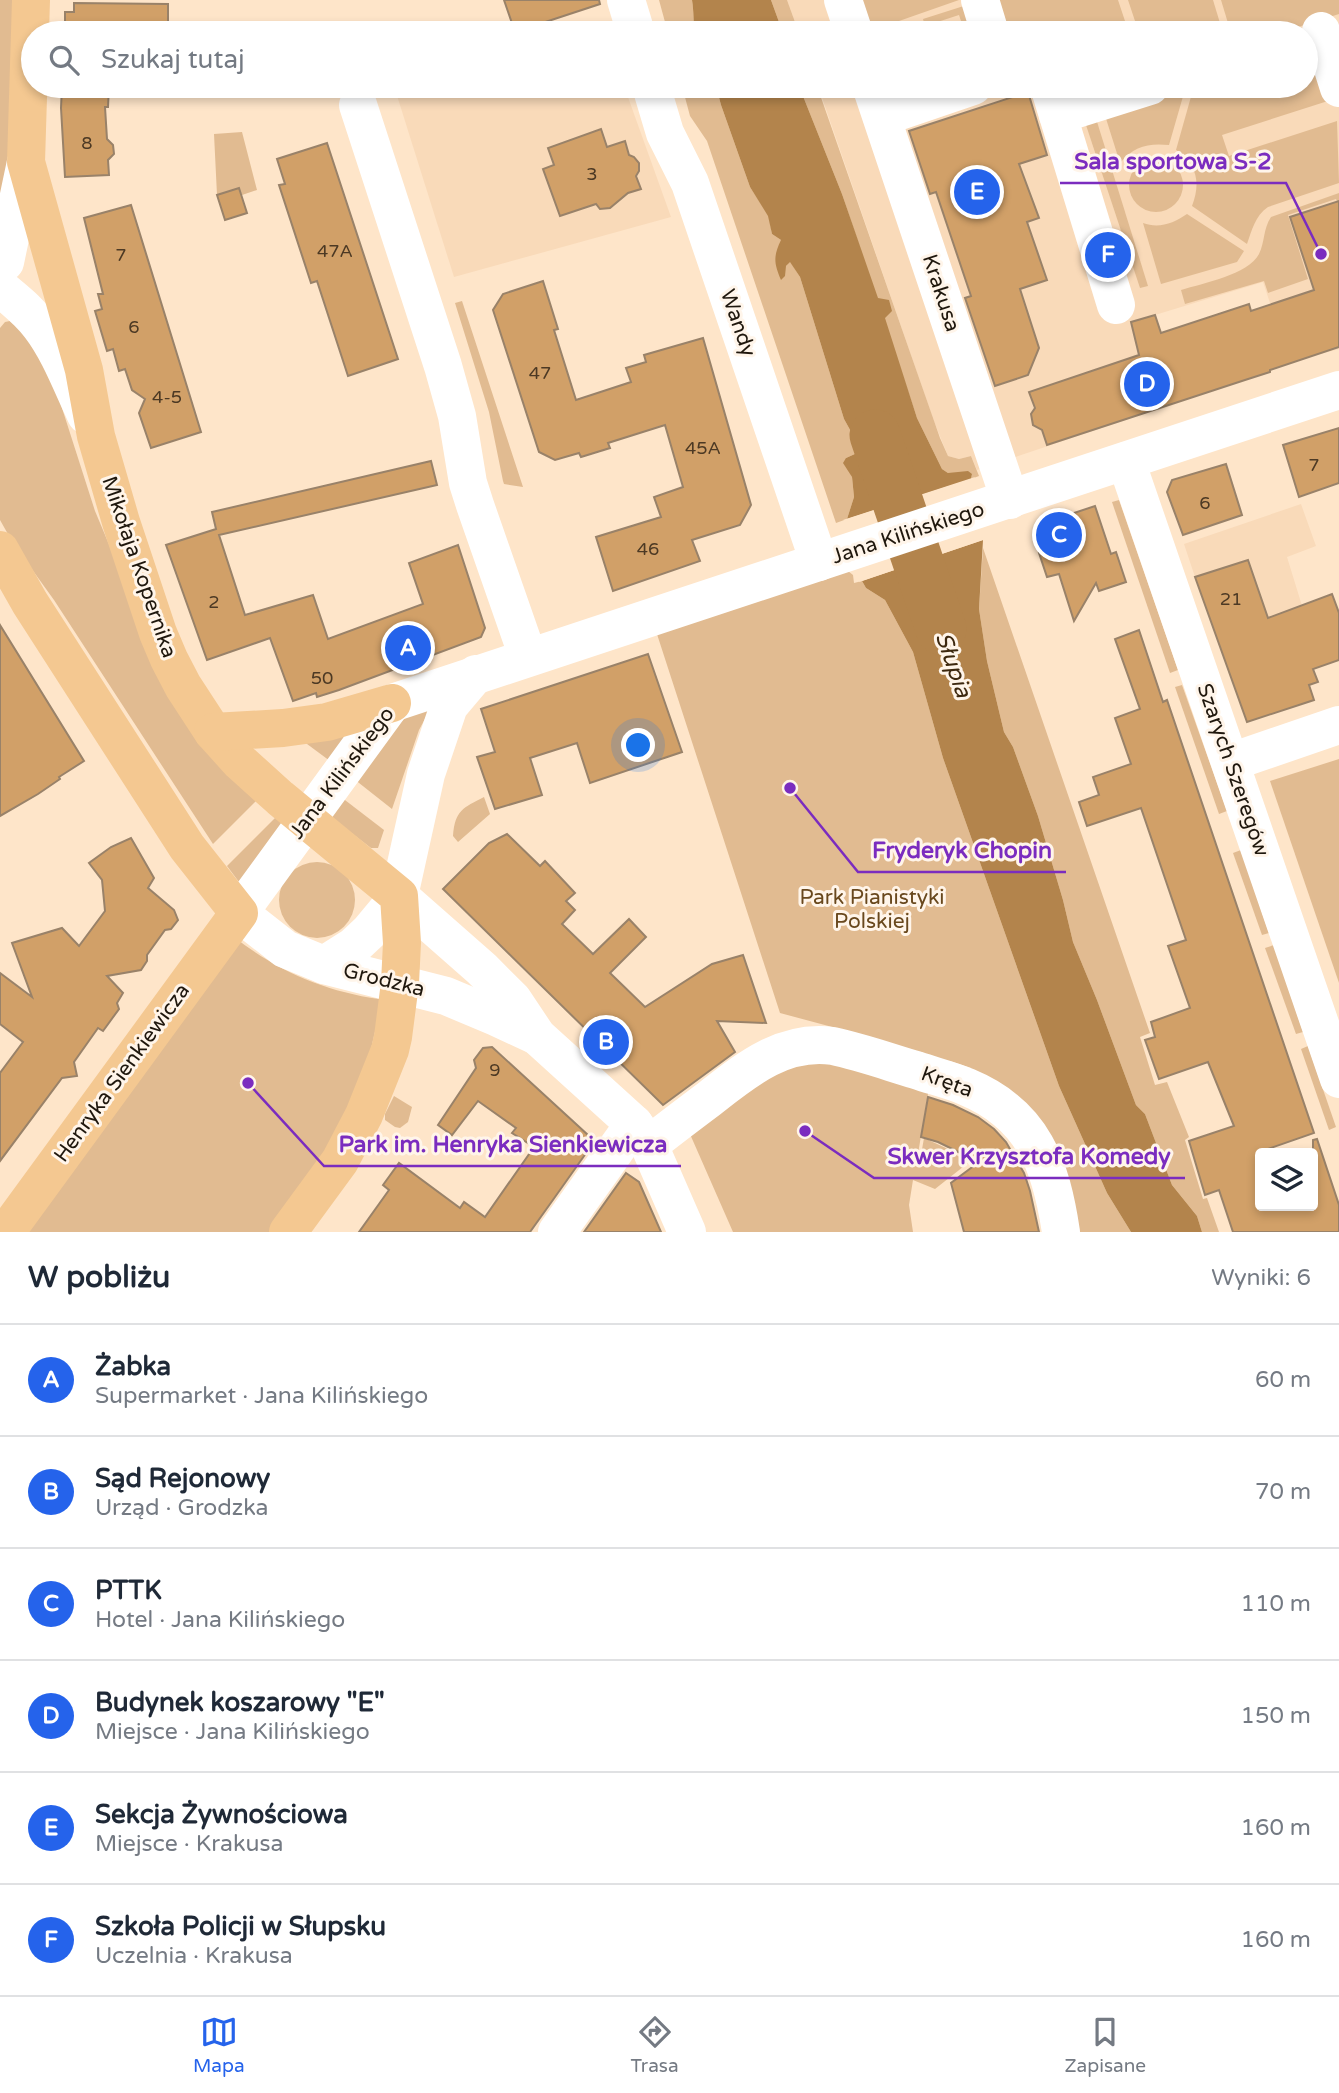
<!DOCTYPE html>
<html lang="pl">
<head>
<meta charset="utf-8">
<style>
	:root { --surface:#fff; --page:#f6f6f7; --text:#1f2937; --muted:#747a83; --line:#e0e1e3; --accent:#2563eb }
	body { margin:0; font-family:"Varela Round",sans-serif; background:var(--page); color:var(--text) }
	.controls { position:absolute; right:21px; bottom:21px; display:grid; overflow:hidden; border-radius:7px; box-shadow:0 4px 10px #0003 }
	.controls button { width:63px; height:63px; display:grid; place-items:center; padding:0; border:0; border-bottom:2px solid var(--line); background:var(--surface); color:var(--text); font:35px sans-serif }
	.you { position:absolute; left:639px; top:746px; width:24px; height:24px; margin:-18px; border:5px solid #fff; border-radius:50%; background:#1a73e8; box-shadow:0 0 0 10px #1a73e833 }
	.badge { display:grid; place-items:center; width:46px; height:46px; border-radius:50%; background:var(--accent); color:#fff; font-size:23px; font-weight:700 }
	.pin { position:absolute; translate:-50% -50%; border:4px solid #fff; box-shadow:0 2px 7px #0006 }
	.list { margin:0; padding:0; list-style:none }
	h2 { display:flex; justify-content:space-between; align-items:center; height:91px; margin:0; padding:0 28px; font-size:30px }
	h2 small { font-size:23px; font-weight:400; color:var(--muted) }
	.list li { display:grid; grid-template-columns:46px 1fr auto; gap:21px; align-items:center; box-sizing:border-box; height:112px; padding:0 28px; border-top:2px solid var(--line) }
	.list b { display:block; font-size:26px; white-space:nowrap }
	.list p { margin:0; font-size:23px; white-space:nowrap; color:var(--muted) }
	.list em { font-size:23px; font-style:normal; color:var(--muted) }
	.icon { flex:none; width:38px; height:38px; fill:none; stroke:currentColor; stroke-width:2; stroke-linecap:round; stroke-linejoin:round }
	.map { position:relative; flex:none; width:1339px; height:1232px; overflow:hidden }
	.search { position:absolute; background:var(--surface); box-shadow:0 4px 10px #0003; left:21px; right:21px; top:21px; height:77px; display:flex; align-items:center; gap:18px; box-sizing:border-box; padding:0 24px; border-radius:38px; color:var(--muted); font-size:26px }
	.sheet { height:763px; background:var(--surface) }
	nav { display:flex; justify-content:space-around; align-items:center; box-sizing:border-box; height:98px; border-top:2px solid var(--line); background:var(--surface); font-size:19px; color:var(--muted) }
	nav a { display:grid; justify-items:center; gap:4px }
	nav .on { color:var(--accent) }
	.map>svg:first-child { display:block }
	.built { fill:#f9dab9 }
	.green { fill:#e1bb91 }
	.water { fill:#b3844c }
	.pier { fill:#fee5c9 }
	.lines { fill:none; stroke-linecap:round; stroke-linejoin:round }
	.river { stroke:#b3844c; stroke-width:51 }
	.building { fill:#d1a068; stroke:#998269; stroke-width:2 }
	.minor { stroke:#fff; stroke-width:38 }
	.major { stroke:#f4c891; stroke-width:38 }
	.labels { text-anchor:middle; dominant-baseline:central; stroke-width:6; stroke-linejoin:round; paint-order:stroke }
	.number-label { font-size:18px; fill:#4c3924 }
	.street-label { font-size:21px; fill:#1f170d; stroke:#fff5ea }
	.park-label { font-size:21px; fill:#69481d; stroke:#fff5ea }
	.water-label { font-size:23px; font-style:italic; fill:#3d280f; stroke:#fff5ea }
	.leader { fill:none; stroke:#7b2cbf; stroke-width:2.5 }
	.callout-dot { fill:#7b2cbf; stroke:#fff5ea; stroke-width:2.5 }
	.callout-label { font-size:23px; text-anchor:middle; font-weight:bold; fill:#7b2cbf; stroke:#fff5ea; stroke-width:6; stroke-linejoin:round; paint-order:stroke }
</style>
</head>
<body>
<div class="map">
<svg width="1339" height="1232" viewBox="0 0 1339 1232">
	<rect width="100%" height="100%" fill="#fee5c9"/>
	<g class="built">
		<path d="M787 0H1339V349L1309 357 1302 337 1283 342 1263 282 1155 315 1182 401 977 470 971 456 959 459 948 456 933 419 818 86H1306V33H799Z"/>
		<path d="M601 22 605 33H567L600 22Z"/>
		<path d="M394 86H624L671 217 454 277Z"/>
		<path d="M1301 504 1316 546 1287 557 1307 622 1273 634 1248 560 1195 577 1184 544Z"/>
	</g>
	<g class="green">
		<path d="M0 0H16L12 138 0 210Z"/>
		<path d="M659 0H692C694 12 693 22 695 33H668Z"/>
		<path d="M771 0H787L799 33H783Z"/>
		<path d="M862 0H959L899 21 901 28 884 33H876L871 25Z"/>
		<path d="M990 0H1118L1129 33H1016L1003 20Z"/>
		<path d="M1128 0H1213L1223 33H1139Z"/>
		<path d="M1221 0H1339V14L1279 33H1231Z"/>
		<path d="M970 4 979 33H965L959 15 925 26 923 19Z"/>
		<path d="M1306 45 1331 100 1222 135 1229 156 1337 121 1339 183 1268 207C1255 216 1252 230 1247 244L1192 206C1201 183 1197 164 1176 150L1194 86H1306Z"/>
		<path d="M682 86H716L721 105 750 187 769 216 772 234 781 240 786 266 790 261 800 277 844 419 854 437 857 453 846 458 852 477 854 497 847 519 836 523 707 141 690 116Z"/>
		<path d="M799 86H817L940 438 948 456 959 459 971 456 979 476 971 479 972 474 948 473 942 469 917 418 842 194Z"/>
		<path d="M1174 86H1186L1169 145C1148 143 1134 146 1120 163L1103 109Z"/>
		<path d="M1094 112 1148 286 1140 288 1083 116Z"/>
		<path d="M242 132 257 190 242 195 239 188 217 195 214 134Z"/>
		<circle cx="1156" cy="185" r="27"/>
		<path d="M1339 193V205L1336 199 1288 215 1308 279 1268 293 1264 281 1185 304 1181 290C1203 283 1248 275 1259 254 1265 242 1263 229 1271 217Z"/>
		<path d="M1187 214 1244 251 1237 262 1161 284 1143 223C1159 229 1174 223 1187 214Z"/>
		<path d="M462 301 523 487 504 484 503 481 489 412 455 303Z"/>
		<path d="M10 321 31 338 53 380 95 511 121 573 256 801 213 844 54 600 13 543 0 520V328L5 322Z"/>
		<path d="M1119 500 1178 670 1170 673 1112 502Z"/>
		<path d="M983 548 1150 1033 1140 1037 1155 1085 1167 1082 1189 1137 1185 1140 1203 1199 1207 1198 1219 1232H1202L1197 1216 1172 1185 1145 1114 1136 1105 1097 1000 1073 942 1063 900 1038 816 1013 747 1004 732 987 661 979 609Z"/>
		<path d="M843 567 853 575 854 583 862 581 866 588 885 600 913 652 943 758 1059 1086 1107 1193 1131 1232H1067L1064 1209 967 1080 971 1068 950 1061 932 1069 918 1154 921 1155 924 1138 948 1149 968 1163 935 1189 913 1180 909 1205 913 1232H733L686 1125 748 1060 862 1035 780 1013 655 628Z"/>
		<path d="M1182 685 1227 811 1219 814 1175 687Z"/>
		<path d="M430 698 427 715 419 730 392 809 354 779 397 725Z"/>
		<path d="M346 734 330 761 303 741Z"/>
		<path d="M1339 759V983L1270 781Z"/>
		<path d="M341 797 384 830 378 848H371L328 815Z"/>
		<path d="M484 797 490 814 458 842 453 836C455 810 463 808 484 797Z"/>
		<path d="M276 817 282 823 239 882 227 866Z"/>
		<path d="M1241 850 1269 933 1262 935 1233 853Z"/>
		<circle cx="317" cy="900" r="38"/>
		<path d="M234 937C278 971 324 991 379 999L381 1006 364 1079 318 1168 271 1232H26Z"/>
		<path d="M1274 945 1303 1032 1296 1034 1265 948Z"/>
		<path d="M1308 1046 1336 1127 1329 1130 1301 1049Z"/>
		<path d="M394 1096 412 1107 408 1122 400 1128 395 1127 385 1120V1114Z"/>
	</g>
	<g class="water">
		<path d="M692 0H771L783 33H695C693 22 694 12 692 0Z"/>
		<path d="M716 86H799L842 194 878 298 889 300 892 311 885 318 917 418 942 469 948 473 968 471 972 474 971 479 847 519 854 497 852 477 843 463 846 458 857 453 854 437 844 419 800 277 790 262 786 266 785 276 781 280C774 263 773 257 781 240L772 234 768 216 750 187 721 105Z"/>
		<path d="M983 540 979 609 987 661 1004 732 1013 747 1038 816 1063 900 1073 942 1097 1000 1136 1105 1145 1114 1172 1185 1197 1216 1202 1232H1131L1107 1193 1059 1086 943 758 913 652 885 600 866 588 862 581Z"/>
	</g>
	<g class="pier">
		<path d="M975 477 972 482 848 522 843 520Z"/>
		<path d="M981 537 986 539 859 582 861 578Z"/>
	</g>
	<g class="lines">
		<path class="river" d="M875 435 941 629"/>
	</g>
	<g class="building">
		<path d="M504 0H599L600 4 515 32Z"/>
		<path d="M74 3 168 4V33H65V12H74Z"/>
		<path d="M62 86H109L108 107H105L107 139 113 145 114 154 108 160 109 175 65 177 61 108Z"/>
		<path d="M1028 92 1047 155 1019 164 1039 218 1027 222 1047 280 1020 289 1039 348 1028 375 995 386 965 298 971 296 936 192 930 194 909 131Z"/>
		<path d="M601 129 607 147 625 141 629 155 634 157 639 163V171L636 176 641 189 628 193 610 208 600 209 596 204 560 216 543 169 554 165 548 148Z"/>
		<path d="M327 143 398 359 348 376 317 281 311 283 279 185 285 184 277 159Z"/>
		<path d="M239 188 247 213 225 220 217 195Z"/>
		<path d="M1339 201V347L1270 370V372L1245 380 1047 445 1042 430 1033 425 1031 414 1035 408 1029 392 1139 355 1131 322 1155 315 1161 333 1249 304 1251 311 1314 290 1290 217Z"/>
		<path d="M131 205 201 432 151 448 139 413 145 399 132 390 125 369 119 371 113 349 107 351 95 311 102 309 98 294H103L84 218Z"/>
		<path d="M543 281 558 329 554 330 576 400 631 382 626 368 646 362 644 355 703 338 751 505 740 525 692 540 700 561 613 591 596 537 661 517 654 497 683 487 665 425 608 443 610 448 581 457 579 453 555 460 539 452 493 310 503 294Z"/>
		<path d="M1339 428V483L1299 497 1283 445Z"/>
		<path d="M431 461 437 485 219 535 245 615 313 595 328 639 423 604 409 563 458 545 485 628 481 637 339 690 317 697 316 693 293 701 270 638 207 660 166 545 216 529 212 512Z"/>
		<path d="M1226 464 1242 515 1183 535 1167 492 1172 480Z"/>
		<path d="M1095 506 1111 554 1116 552 1126 582 1099 591 1096 583 1074 621 1059 574 1047 577 1039 553 1046 551 1038 525Z"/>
		<path d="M1248 560 1268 618 1332 594 1339 613V660L1313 669 1318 682 1309 685 1314 700 1247 722 1195 577Z"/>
		<path d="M0 625 84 761 59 777 60 779 38 794 0 816Z"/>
		<path d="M1139 630 1163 702 1167 700 1314 1133 1265 1150 1266 1153H1260V1206H1313V1140L1317 1139 1339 1205V1232H1233L1219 1190 1205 1195 1189 1141 1234 1126 1208 1062 1159 1079 1145 1040 1155 1037 1151 1022 1190 1008 1168 946 1186 940 1141 808 1087 826 1079 802 1099 795 1093 777 1131 764 1115 718 1140 709 1115 639Z"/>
		<path d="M648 654 682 752 590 783 577 743 530 758 542 795 495 809 477 757 495 752 481 709Z"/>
		<path d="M507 834 540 866 545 861 575 893 566 901 575 910 562 924 593 954 629 919 646 937 610 973 645 1007 712 964 743 955 766 1023 717 1021 735 1052 663 1105 443 889 489 843Z"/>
		<path d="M131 838 154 878 148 888 174 910 178 920 171 929 165 930 147 955V961L141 970 107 976 123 993 117 1003 119 1009 103 1031 98 1028 74 1062 77 1076 62 1078 0 1161V1073L23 1042 0 1024V973L32 997 12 943 62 928 79 946 105 911 102 880 89 863 111 847Z"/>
		<path d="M492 1047 588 1135 589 1149 555 1197 530 1232H359L389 1190 383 1185 399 1163 460 1208 464 1202 485 1217 534 1147 512 1133 516 1128 478 1101 452 1135 438 1125 476 1068 474 1060 483 1048Z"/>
		<path d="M928 1097 953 1105 978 1117 994 1129 1006 1142 1024 1173 1030 1191 1039 1232H964L951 1183 979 1162 938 1142 921 1137Z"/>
		<path d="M626 1173 639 1182 661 1232H584Z"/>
	</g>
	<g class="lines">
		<g class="minor">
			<path d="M626 0 636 33"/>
			<path d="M843 0 854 33"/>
			<path d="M980 0 990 33"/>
			<path d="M1321 31 1339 88"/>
			<path d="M651 86 665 133 690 183 819 562"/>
			<path d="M871 86 1010 500"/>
			<path d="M1049 86 1116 305"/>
			<path d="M358 105 443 366 457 416 468 483 475 505 528 657"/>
			<path d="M1058 115 1150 86"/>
			<path d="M882 117 973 86"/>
			<path d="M5 262 26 162"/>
			<path d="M4 291C17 302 30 312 40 326 60 352 72 386 86 415"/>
			<path d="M1126 461 1339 1079"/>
			<path d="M1231 762 1339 725"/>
			<path d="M399 896 482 969 513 1000 537 1036 634 1124 649 1145 687 1232"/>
			<path d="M324 965 354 946 369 932 399 896 426 774 449 706 476 674"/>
			<path d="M537 1036 496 1017 446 996 324 965 285 949 239 913 392 703 1339 390"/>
			<path d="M649 1145C669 1129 689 1114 709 1099 746 1070 783 1039 833 1046 861 1052 889 1062 916 1070 933 1076 951 1080 967 1087 1034 1115 1051 1166 1061 1232"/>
			<path d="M557 1232 634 1124"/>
		</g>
		<g class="major">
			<path d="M31 0 26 162 84 370 96 436 121 522 158 633 169 659 183 686 213 732 240 762 280 798 399 896 402 943 400 983 393 1037 390 1050 364 1115 340 1161 288 1232"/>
			<path d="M0 550 30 603 187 847 239 913 6 1232"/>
			<path d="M213 732 283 728 327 722 392 703"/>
		</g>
	</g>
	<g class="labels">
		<g class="number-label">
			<text x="87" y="143">8</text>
			<text x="592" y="174">3</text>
			<text x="335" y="251">47A</text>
			<text x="121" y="255">7</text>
			<text x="134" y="327">6</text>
			<text x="540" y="373">47</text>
			<text x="167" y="397">4-5</text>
			<text x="703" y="448">45A</text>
			<text x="1314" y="465">7</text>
			<text x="1205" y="503">6</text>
			<text x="648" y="549">46</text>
			<text x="1231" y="599">21</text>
			<text x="214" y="602">2</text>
			<text x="322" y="678">50</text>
			<text x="495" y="1070">9</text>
		</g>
		<g class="street-label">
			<text transform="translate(941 293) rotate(72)">Krakusa</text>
			<text transform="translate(738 323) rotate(71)">Wandy</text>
			<text transform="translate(908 533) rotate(-18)">Jana Kilińskiego</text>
			<text transform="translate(139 567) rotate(71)">Mikołaja Kopernika</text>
			<text transform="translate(1233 770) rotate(71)">Szarych Szeregów</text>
			<text transform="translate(342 773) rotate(-53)">Jana Kilińskiego</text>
			<text transform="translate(384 980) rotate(14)">Grodzka</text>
			<text transform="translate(122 1073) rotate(-54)">Henryka Sienkiewicza</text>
			<text transform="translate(947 1082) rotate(20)">Kręta</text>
		</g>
		<g class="park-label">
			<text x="872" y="897">Park Pianistyki<tspan x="872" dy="24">Polskiej</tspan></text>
		</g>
		<g class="water-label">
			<text transform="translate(953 665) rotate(71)">Słupia</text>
		</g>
	</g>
	<path class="leader" d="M1321 254L1286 183H1060M790 788L858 872H1066M248 1083L324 1166H681M805 1131L874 1178H1185"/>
	<g class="callout-dot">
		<circle cx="1321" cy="254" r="7"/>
		<circle cx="790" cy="788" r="7"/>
		<circle cx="248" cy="1083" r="7"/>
		<circle cx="805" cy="1131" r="7"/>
	</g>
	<g class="callout-label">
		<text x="1173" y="169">Sala sportowa S-2</text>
		<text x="962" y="858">Fryderyk Chopin</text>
		<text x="503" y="1152">Park im. Henryka Sienkiewicza</text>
		<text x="1029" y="1164">Skwer Krzysztofa Komedy</text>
	</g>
</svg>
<div class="controls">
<button><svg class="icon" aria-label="layers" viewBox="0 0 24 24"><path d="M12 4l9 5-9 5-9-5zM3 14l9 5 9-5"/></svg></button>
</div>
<div class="you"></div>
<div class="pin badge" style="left:408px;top:648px">A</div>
<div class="pin badge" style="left:606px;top:1042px">B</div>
<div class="pin badge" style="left:1059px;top:535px">C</div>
<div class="pin badge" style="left:1147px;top:384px">D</div>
<div class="pin badge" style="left:977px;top:192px">E</div>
<div class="pin badge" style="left:1108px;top:255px">F</div>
<div class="search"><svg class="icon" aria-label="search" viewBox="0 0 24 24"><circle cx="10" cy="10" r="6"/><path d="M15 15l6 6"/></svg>Szukaj tutaj</div>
</div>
<section class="sheet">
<h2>W pobliżu<small>Wyniki: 6</small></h2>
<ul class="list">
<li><span class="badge">A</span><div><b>Żabka</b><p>Supermarket · Jana Kilińskiego</p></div><em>60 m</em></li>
<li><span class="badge">B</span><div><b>Sąd Rejonowy</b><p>Urząd · Grodzka</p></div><em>70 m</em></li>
<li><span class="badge">C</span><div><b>PTTK</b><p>Hotel · Jana Kilińskiego</p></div><em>110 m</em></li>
<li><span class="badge">D</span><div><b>Budynek koszarowy &quot;E&quot;</b><p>Miejsce · Jana Kilińskiego</p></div><em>150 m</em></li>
<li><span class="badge">E</span><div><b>Sekcja Żywnościowa</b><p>Miejsce · Krakusa</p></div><em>160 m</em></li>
<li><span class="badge">F</span><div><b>Szkoła Policji w Słupsku</b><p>Uczelnia · Krakusa</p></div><em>160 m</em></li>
</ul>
</section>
<nav>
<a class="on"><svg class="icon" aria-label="map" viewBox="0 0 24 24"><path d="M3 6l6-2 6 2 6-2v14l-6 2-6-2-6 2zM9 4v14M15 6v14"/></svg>Mapa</a>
<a><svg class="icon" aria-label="directions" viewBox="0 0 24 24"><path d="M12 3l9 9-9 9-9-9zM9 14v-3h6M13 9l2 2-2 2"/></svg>Trasa</a>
<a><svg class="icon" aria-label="saved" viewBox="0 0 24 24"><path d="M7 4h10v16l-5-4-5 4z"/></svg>Zapisane</a>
</nav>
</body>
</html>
